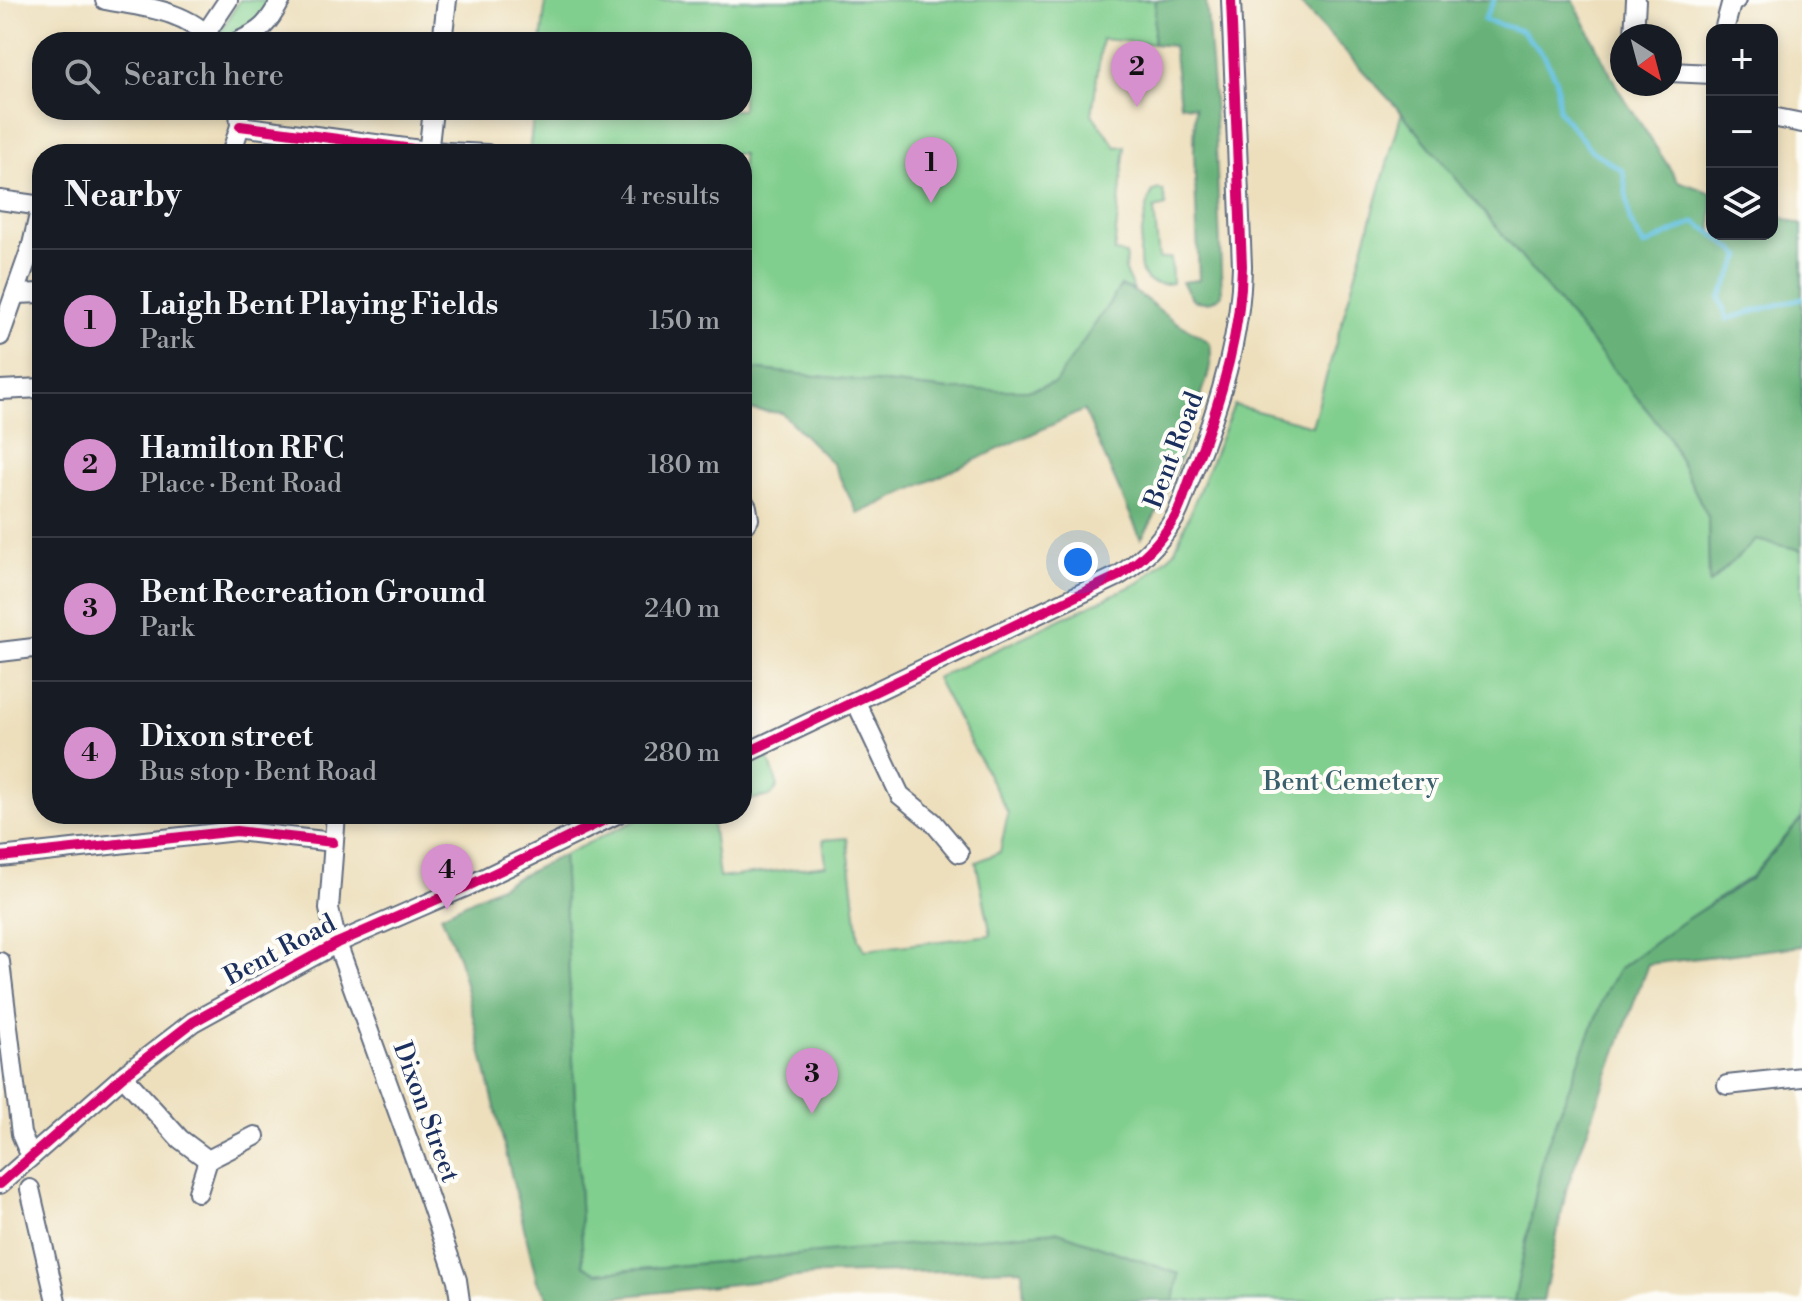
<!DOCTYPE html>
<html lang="en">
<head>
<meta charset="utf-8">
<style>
	:root { --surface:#171b24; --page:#242831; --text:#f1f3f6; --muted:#9ea1a6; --line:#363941; --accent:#d690ce }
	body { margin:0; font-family:"Libre Bodoni",serif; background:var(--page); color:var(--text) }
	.controls { position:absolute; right:24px; top:24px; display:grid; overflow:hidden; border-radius:16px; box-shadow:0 4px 12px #0003 }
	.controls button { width:72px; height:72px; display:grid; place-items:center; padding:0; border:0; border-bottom:2px solid var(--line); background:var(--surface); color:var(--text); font:40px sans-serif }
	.compass { position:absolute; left:1610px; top:24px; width:72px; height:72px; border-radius:50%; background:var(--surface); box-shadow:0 4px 12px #0003; rotate:144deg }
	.you { position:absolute; left:1078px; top:562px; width:28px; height:28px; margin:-20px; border:6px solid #fff; border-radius:50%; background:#1a73e8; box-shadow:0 0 0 12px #1a73e833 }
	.badge { display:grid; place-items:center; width:52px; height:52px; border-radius:50%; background:var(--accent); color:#111; font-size:26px; font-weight:700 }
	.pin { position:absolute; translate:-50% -66px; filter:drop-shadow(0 2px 4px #0008) }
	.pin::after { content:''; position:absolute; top:42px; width:28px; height:24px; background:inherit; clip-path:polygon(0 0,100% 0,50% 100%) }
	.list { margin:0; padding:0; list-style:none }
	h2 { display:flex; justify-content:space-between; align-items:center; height:104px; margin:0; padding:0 32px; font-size:34px }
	h2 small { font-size:26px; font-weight:400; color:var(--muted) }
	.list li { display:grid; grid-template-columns:52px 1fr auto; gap:24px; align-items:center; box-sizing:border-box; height:144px; padding:0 32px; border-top:2px solid var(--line) }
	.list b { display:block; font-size:30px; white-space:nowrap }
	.list p { margin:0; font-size:26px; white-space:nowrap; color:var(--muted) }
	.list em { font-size:26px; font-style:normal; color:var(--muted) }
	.icon { flex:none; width:44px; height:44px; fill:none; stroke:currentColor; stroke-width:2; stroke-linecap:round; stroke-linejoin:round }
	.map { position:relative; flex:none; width:1802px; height:1301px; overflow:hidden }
	.search { position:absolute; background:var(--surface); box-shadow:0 4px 12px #0003; left:32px; top:32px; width:720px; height:88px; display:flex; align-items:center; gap:20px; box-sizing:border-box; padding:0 28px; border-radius:32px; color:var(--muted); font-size:30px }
	.panel { position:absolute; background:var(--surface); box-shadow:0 4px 12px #0003; left:32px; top:144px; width:720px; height:680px; border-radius:32px }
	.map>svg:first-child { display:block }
	.green { fill:#81cf8e; stroke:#4e7f76; stroke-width:2 }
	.forest { fill:#68b279; stroke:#42706c; stroke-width:2 }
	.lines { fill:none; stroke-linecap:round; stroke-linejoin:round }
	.stream { stroke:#60bfde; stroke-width:5 }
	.minor-casing { stroke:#646d7f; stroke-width:22 }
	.minor { stroke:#fff; stroke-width:18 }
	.cycleway-casing { stroke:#fdfcf7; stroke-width:15 }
	.cycleway { stroke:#d6006c; stroke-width:10 }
	.labels { text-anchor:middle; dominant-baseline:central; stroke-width:8; stroke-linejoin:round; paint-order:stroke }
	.street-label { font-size:26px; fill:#1b2f5e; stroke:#fdfcf7 }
	.park-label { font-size:26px; fill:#3a5f6c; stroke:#fdfcf7 }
</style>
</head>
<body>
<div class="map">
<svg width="1802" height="1301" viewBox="0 0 1802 1301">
	<rect width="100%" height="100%" fill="#fdfcf7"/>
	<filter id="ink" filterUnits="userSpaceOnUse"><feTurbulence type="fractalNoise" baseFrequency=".0125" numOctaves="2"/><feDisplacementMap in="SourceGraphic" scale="16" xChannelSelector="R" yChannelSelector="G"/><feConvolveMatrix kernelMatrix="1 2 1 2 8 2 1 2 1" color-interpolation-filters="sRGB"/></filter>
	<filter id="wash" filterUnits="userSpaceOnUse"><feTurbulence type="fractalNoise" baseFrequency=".006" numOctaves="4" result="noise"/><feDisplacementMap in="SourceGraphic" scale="32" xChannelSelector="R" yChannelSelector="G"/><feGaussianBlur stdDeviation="1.8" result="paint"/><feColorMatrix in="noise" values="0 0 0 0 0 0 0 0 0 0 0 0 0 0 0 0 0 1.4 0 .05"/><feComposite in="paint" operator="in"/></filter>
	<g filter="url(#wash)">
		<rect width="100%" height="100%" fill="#eddfbc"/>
		<g class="green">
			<path d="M240 0H264L269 5 254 26 226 36 221 31Z"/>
			<path d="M546 0H1156L1153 44 1102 39 1092 114 1116 147 1125 146 1114 252 1126 254 1125 272 1134 290 1121 286 1056 383 1031 390H950L742 368V154H529L534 110H742V42H541Z"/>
			<path d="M1402 112 1667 434 1708 517 1709 583 1756 540 1802 550V818L1752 876 1681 923 1622 967 1606 991 1544 1153 1514 1301H1174L1179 1274 1056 1232 596 1273 583 1265 563 855 649 814H711L719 878 826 865 823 840 847 838 859 939 865 950 991 935 976 862 1000 852 1008 813 936 678 1140 582 1174 552 1234 405 1312 426Z"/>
			<path d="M1159 189 1163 191 1166 206 1154 209 1159 259 1171 258 1172 283C1162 285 1149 286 1143 275 1135 259 1145 207 1153 191Z"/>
			<path d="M768 757 778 786 771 796 742 801V770Z"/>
		</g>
		<g class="forest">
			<path d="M1156 0H1206L1214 99 1222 294C1213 304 1205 303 1193 300L1182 282 1199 280 1194 153 1195 107 1180 104 1173 46 1153 44Z"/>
			<path d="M1297 0H1573L1618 89 1678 181 1712 193V234H1772V214L1802 225V550L1756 540 1709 584 1708 517 1667 434 1402 113Z"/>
			<path d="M1121 286C1143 293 1157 310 1176 322 1188 329 1199 334 1210 343 1214 368 1204 385 1197 408 1182 455 1168 498 1141 539L1084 410 858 514 833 464 782 413 742 409V368L950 390H1031L1055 383Z"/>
			<path d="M1802 818V946L1648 964 1567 1187 1543 1301H1514L1544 1153 1606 991 1619 969 1681 923 1750 879Z"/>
			<path d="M563 855 583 1265 597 1273 1056 1231 1179 1274 1174 1301H1024L1022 1269 824 1274 581 1301H551L537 1281 459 959 441 915Z"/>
		</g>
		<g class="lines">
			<g class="stream">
				<path d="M1494 0 1484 20 1522 31 1545 57 1556 78 1559 111 1592 151 1623 171 1630 221 1644 246 1695 222 1712 233"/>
				<path d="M1713 234 1741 256 1720 298 1727 319 1802 298"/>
			</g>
		</g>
	</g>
	<g filter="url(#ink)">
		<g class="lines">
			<defs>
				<g id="minor">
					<path d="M105 0C143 7 187 10 214 42"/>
					<path d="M1724 30 1731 4 1736 0"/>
					<path d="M206 33 228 0"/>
					<path d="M1634 36 1636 0"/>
					<path d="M237 42C262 31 268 24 281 0"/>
					<path d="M442 42 447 0"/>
					<path d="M1670 72 1712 74"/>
					<path d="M1772 117 1802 123"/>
					<path d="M240 126 428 151 487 154"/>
					<path d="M231 154 240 126 239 110"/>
					<path d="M428 154 433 110"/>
					<path d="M0 200 42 206"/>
					<path d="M16 294 42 293"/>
					<path d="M0 336 32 245 41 206"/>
					<path d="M0 390 42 388"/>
					<path d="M742 499 747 507 749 519 742 527"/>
					<path d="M0 652 42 647"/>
					<path d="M856 702 900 795 933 822 959 853"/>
					<path d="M742 755 1118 576C1140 562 1160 542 1174 519 1182 506 1186 488 1192 474 1219 408 1241 337 1242 266L1231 0"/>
					<path d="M336 814 329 909 337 943 429 1198 457 1280 460 1301"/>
					<path d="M0 857 236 831 333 842"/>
					<path d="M0 962 21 1134 27 1148 33 1155"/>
					<path d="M123 1076 180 1139 208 1160"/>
					<path d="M1727 1085 1802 1077"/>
					<path d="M0 1184 123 1076 193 1022 337 943 470 885 617 814"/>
					<path d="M30 1189 56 1301"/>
					<path d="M198 1192 208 1160 255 1136"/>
				</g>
			</defs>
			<use href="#minor" class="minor-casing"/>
			<use href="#minor" class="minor"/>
			<defs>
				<g id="cycleway">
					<path d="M240 126 428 151 487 154"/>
					<path d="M742 755 1118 576C1140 562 1160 542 1174 519 1182 506 1186 488 1192 474 1219 408 1241 337 1242 266L1231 0"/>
					<path d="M0 857 236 831 333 842"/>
					<path d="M0 1184 123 1076 193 1022 337 943 470 885 617 814"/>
				</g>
			</defs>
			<use href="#cycleway" class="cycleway-casing"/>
			<use href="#cycleway" class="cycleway"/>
		</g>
	</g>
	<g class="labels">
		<g class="street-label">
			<text transform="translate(1174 450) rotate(-69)">Bent Road</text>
			<text transform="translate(280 950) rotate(-28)">Bent Road</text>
			<text transform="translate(426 1112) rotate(70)">Dixon Street</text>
		</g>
		<g class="park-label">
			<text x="1351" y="782">Bent Cemetery</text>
		</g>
	</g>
</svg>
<div class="controls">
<button>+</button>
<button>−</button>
<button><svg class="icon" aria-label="layers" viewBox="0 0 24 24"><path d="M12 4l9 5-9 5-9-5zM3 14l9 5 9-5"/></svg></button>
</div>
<svg class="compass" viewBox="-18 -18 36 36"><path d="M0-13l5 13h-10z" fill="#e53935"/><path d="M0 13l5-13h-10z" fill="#9ea1a6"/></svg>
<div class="you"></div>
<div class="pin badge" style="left:931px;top:203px">1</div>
<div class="pin badge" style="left:1137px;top:107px">2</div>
<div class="pin badge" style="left:812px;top:1114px">3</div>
<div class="pin badge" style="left:447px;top:910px">4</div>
<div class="search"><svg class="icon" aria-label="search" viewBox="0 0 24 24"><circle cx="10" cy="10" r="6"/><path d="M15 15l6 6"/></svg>Search here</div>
<section class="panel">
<h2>Nearby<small>4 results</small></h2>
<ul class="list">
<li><span class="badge">1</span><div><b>Laigh Bent Playing Fields</b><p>Park</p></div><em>150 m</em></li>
<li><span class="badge">2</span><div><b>Hamilton RFC</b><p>Place · Bent Road</p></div><em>180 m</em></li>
<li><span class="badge">3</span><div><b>Bent Recreation Ground</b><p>Park</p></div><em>240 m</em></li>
<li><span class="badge">4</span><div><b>Dixon street</b><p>Bus stop · Bent Road</p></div><em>280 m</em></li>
</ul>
</section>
</div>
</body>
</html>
